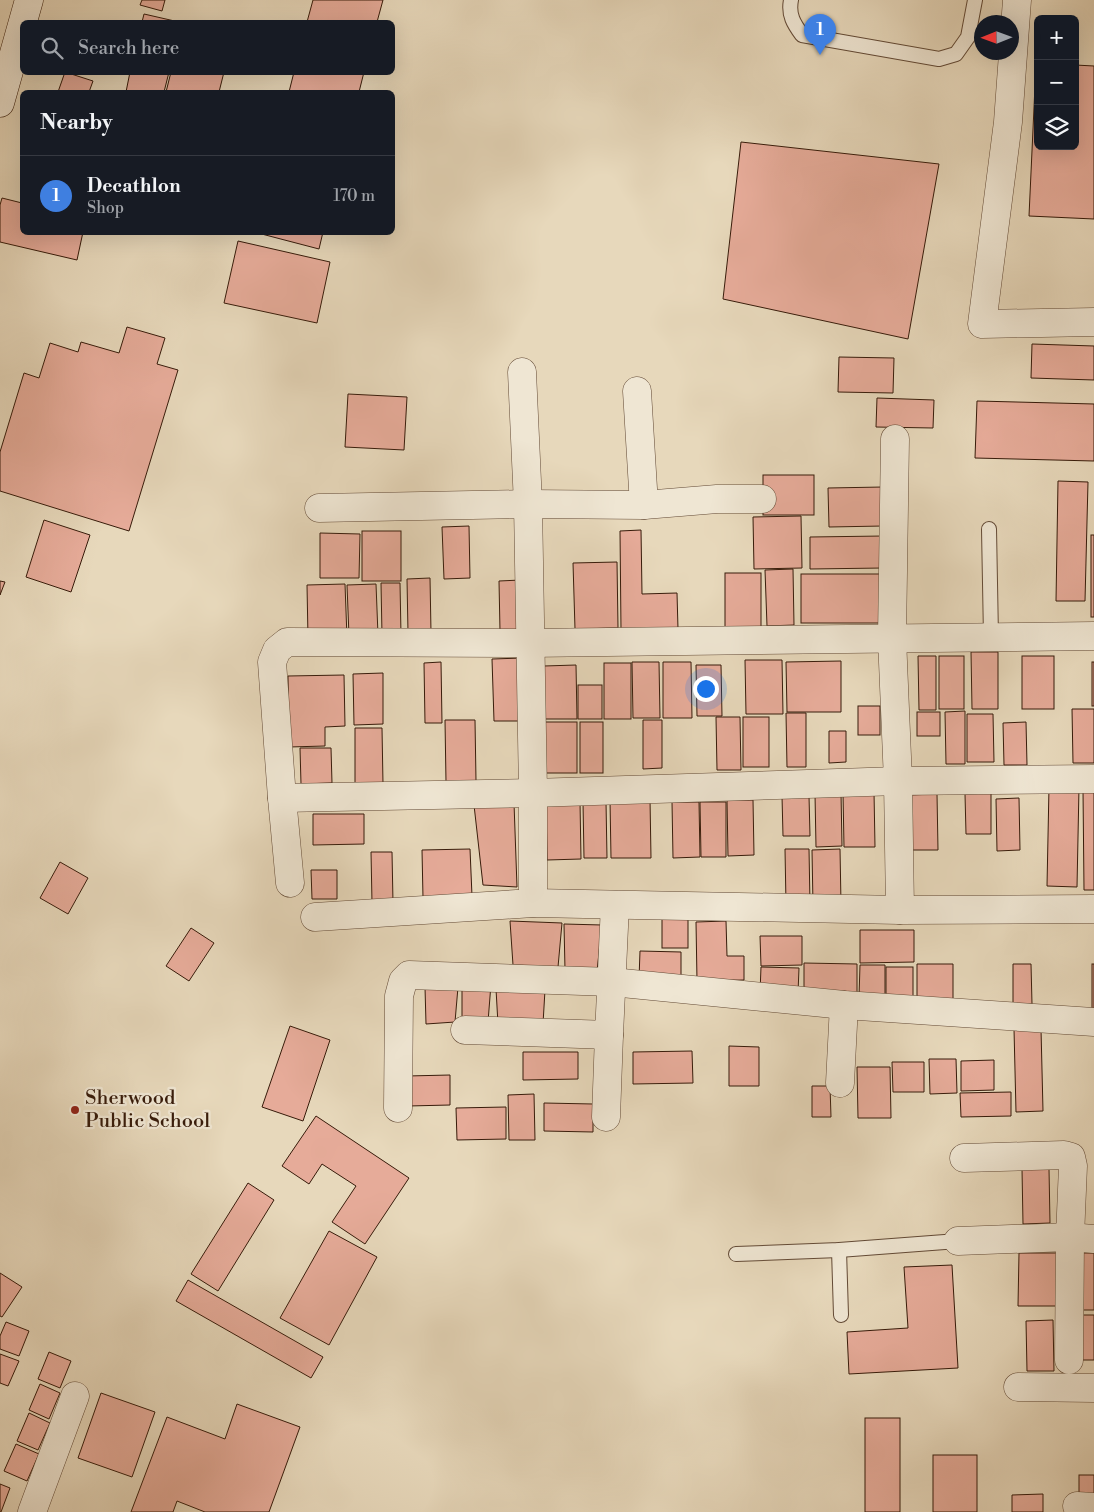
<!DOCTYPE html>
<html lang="en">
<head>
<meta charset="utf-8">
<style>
	:root { --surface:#171b24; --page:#20242c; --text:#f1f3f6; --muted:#9ea1a6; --line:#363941; --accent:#d93025 }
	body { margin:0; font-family:"Libre Bodoni",serif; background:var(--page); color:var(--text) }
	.controls { position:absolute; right:15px; top:15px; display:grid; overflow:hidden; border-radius:8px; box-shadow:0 5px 20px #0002 }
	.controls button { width:45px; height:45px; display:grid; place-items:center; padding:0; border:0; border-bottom:1px solid var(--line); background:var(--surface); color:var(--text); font:25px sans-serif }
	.compass { position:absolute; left:974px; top:15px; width:45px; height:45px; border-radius:50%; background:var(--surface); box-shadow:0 5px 20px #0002; rotate:269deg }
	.you { position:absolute; left:705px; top:688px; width:18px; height:18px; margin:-12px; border:4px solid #fff; border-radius:50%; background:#1a73e8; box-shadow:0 0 0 8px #1a73e833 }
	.badge { display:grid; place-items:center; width:32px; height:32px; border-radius:50%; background:var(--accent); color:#fff; font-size:16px; font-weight:700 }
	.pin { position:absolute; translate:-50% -41px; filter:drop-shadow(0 1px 2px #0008) }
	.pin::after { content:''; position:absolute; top:26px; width:18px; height:15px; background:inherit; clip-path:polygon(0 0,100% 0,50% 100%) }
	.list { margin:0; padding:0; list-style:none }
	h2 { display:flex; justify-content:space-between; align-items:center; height:65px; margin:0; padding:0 20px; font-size:21px }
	h2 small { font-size:16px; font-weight:400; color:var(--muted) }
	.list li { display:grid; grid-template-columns:32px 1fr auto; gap:15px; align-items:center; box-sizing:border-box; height:80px; padding:0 20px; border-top:1px solid var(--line) }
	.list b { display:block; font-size:19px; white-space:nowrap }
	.list p { margin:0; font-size:16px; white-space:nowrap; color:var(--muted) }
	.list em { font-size:16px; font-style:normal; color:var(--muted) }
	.icon { flex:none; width:28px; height:28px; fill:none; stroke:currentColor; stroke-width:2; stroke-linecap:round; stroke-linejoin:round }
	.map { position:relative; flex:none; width:1094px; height:1512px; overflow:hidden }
	.search { position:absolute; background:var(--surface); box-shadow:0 5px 20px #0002; left:20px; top:20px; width:375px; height:55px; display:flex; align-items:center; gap:12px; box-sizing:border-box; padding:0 18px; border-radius:8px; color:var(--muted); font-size:19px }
	.panel { position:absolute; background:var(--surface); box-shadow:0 5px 20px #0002; left:20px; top:90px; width:375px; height:145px; border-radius:8px }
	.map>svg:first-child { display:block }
	.building { fill:#e6ab99; stroke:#371b0a }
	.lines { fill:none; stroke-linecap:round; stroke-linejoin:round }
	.lane-casing { stroke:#634a36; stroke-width:16 }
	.street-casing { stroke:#634a36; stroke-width:29 }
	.secondary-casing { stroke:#371b0a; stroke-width:29 }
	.lane { stroke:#efe6d3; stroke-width:14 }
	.street { stroke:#efe6d3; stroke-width:28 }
	.secondary { stroke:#efe6d3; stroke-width:28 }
	.poi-dot { fill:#8f2418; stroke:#efe6d3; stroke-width:2 }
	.labels { text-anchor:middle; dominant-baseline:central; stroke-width:4.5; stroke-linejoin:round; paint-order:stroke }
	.poi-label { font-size:20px; fill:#371b0a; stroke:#efe6d3; text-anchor:start }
</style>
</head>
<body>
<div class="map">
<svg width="1094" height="1512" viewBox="0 0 1094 1512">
	<rect width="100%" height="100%" fill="#e7d8bb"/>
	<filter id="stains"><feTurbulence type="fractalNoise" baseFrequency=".004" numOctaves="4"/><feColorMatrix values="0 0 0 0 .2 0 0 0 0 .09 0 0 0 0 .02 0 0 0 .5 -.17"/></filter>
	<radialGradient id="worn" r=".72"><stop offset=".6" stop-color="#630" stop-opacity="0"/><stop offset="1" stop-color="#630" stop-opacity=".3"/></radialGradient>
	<g class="building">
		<path d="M142 0H165L162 11 140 5Z"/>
		<path d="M313 0H383L377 22H307Z"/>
		<path d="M144 14 179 22H142Z"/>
		<path d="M1036 64H1038V146H1075V65L1094 66V219L1029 216Z"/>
		<path d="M65 72 93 81 89 92H58Z"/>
		<path d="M130 72H169L164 92H126Z"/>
		<path d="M171 72H224L219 92H166Z"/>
		<path d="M294 72H364L359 92H289Z"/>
		<path d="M741 142 939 164 908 339 723 299Z"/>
		<path d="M2 198 22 203V232H83L77 260 0 242V205Z"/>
		<path d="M254 232H323L319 249Z"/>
		<path d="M238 241 330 262 317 323 224 303Z"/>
		<path d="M127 327 165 338 157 364 178 370 129 531 0 491V452L24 373 39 378 50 343 78 352 81 342 119 353Z"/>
		<path d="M1032 344 1094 346V380L1031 378Z"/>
		<path d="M839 357 894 358 893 393 838 392Z"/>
		<path d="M348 394 407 397 404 450 345 447Z"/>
		<path d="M877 398 934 400 933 428 876 427Z"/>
		<path d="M977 401 1094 404V461L975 458Z"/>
		<rect x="763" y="475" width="51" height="40"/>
		<path d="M1058 481 1088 482 1085 601H1056Z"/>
		<path d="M883 487V526L829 527 828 488Z"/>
		<path d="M801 516 802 568 754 569 753 517Z"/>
		<path d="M44 520 90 535 71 592 26 577Z"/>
		<path d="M469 526 470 578 444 579 442 527Z"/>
		<path d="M641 530 642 594 677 593 678 629 621 630 620 531Z"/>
		<rect x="362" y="531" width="39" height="50"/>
		<path d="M320 533 360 534 359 578H320Z"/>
		<rect x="1091" y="535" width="3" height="82"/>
		<path d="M883 536V568L810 569V537Z"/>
		<path d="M617 562 618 628 575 629 573 563Z"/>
		<path d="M793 569 794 625 767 626 765 570Z"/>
		<rect x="725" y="573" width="36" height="55"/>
		<rect x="801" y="574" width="85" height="49"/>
		<path d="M430 578 431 632 408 633 407 579Z"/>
		<path d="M521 580 522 630 500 631 499 581Z"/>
		<path d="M0 581 5 582 0 595Z"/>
		<path d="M381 583H400L401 635H382Z"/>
		<path d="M345 584 347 638H308L307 585Z"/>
		<path d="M376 584 378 635 349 636 347 585Z"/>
		<path d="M971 652H998V709H972Z"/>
		<path d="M918 656H936V710H919Z"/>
		<rect x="939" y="656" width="25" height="53"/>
		<rect x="1022" y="656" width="32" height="53"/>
		<path d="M523 658 525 721H494L492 659Z"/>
		<path d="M745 660H782L783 714H746Z"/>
		<path d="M841 661V712H787L786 662Z"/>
		<path d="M441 662 442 723H425L424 663Z"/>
		<path d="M632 662H659L660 718H633Z"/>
		<path d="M663 662H691L692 718H663Z"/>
		<rect x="1092" y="662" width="2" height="44"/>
		<rect x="604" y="663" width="27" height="56"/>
		<path d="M576 665 577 719H545L544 666Z"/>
		<path d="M696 665H721L722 716H697Z"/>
		<path d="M383 673V724L354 725 353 674Z"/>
		<path d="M344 675 345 726 325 727V746L289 747 288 676Z"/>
		<rect x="578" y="685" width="24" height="34"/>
		<rect x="858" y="706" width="22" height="29"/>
		<path d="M1072 709H1094V763H1073Z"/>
		<path d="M965 711V764H946L945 712Z"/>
		<rect x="917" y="712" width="23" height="24"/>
		<path d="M786 713H806V767H787Z"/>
		<path d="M967 714H993L994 762H967Z"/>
		<path d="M716 717H740L741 770H717Z"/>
		<rect x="743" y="717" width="26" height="50"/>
		<path d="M445 720H475L476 781 446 782Z"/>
		<path d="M643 720H662V768L643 769Z"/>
		<rect x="542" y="722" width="35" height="51"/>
		<rect x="580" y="722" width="23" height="51"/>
		<path d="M1026 722 1027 765H1004L1003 723Z"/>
		<path d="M355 728H382L383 784 355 785Z"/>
		<path d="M829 731H846V762L829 763Z"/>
		<path d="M300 748H331L332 783 301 784Z"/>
		<path d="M1049 787H1079L1077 887 1047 886Z"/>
		<path d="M1083 790H1094V890H1084Z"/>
		<path d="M874 792 875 847H844L843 793Z"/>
		<path d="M841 793 842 846 816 847 815 794Z"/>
		<path d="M991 793V834H966L965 794Z"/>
		<path d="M937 794 938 850H908L907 795Z"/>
		<path d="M782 796H809L810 836H783Z"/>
		<path d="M1019 798 1020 850 997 851 996 799Z"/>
		<path d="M650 799 651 858H611L610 800Z"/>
		<path d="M727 800H753L754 855 728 856Z"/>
		<path d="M546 802H580L581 859 547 860Z"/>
		<path d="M583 802H606L607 858H584Z"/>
		<path d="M672 802H699L700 857 673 858Z"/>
		<path d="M700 802H726V857H701Z"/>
		<path d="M514 803 517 887 483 885 474 805Z"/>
		<path d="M313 814H364V844L313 845Z"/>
		<path d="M470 849 472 896 423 898 422 850Z"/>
		<path d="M785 849H809L810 904H786Z"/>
		<path d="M840 849 841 904 813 905 812 850Z"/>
		<path d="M371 852H392L393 903H372Z"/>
		<path d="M60 862 88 878 68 914 40 898Z"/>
		<path d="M311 870H337V899H312Z"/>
		<rect x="662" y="919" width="26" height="29"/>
		<path d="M510 921 562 923 558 967 513 965Z"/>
		<path d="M726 921 727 956H744V980L697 981 696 922Z"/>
		<path d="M564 924 602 925 597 971 565 970Z"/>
		<path d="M191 928 214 943 189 981 166 966Z"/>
		<path d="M860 930H914V962L860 963Z"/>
		<path d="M760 936H802V965L761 966Z"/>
		<path d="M640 951 681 952V980L639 979Z"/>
		<path d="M804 963 857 964V997L804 996Z"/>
		<path d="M917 964H953V1002L917 1003Z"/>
		<path d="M1013 964H1031L1032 1004H1013Z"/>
		<rect x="1092" y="964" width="2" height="45"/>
		<path d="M860 965H885V997H859Z"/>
		<path d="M761 967 799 968 798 993H760Z"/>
		<rect x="886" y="967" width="27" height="32"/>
		<path d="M462 984H491L488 1022 462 1023Z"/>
		<path d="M425 987H458L455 1022 426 1024Z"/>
		<path d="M496 989 545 990 543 1024H498Z"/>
		<path d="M290 1026 330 1040 303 1121 262 1107Z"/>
		<path d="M1014 1029H1041L1043 1111 1016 1112Z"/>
		<path d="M729 1046 759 1047V1086H729Z"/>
		<path d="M692 1051 693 1083 633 1084V1052Z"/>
		<path d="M523 1052H578V1079L523 1080Z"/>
		<path d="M929 1059H956L957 1093 930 1094Z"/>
		<path d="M994 1060V1090L961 1091V1061Z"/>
		<path d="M892 1062H924V1092H893Z"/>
		<path d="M857 1067H890L891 1118H858Z"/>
		<path d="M450 1075V1105L408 1106 407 1076Z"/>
		<path d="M812 1086H830L831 1117H812Z"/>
		<path d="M1011 1092V1116L961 1117 960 1093Z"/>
		<path d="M534 1094 535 1140H509L508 1095Z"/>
		<path d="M544 1103 593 1104V1132L544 1131Z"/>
		<path d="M506 1107V1139L457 1140 456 1108Z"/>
		<path d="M316 1116 409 1178 365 1244 332 1222 356 1186 322 1164 309 1184 282 1166Z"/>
		<path d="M1022 1169H1049L1050 1223 1023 1224Z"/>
		<path d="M248 1183 274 1200 218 1291 191 1274Z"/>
		<path d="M329 1231 377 1257 329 1345 280 1318Z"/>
		<path d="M1019 1253H1060V1306H1018Z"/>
		<path d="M1081 1253H1094V1310H1079Z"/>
		<path d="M952 1265 958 1368 849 1374 847 1332 908 1328 904 1267Z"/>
		<path d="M0 1273 22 1287 2 1317 0 1316Z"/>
		<path d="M188 1280 323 1357 311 1378 176 1301Z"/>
		<path d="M1081 1315H1094V1360H1080Z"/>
		<path d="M1053 1320 1054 1371H1027L1026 1321Z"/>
		<path d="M6 1322 29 1331 19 1356 0 1349V1336Z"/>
		<path d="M49 1352 71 1361 60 1388 38 1379Z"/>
		<path d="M0 1354 19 1361 8 1386 0 1383Z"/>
		<path d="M40 1384 60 1393 49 1419 29 1410Z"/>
		<path d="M101 1393 155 1412 132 1477 78 1458Z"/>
		<path d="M237 1404 300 1427 269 1512H205L177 1501 173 1512H131L167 1417 225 1439Z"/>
		<path d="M29 1413 50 1423 38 1450 17 1441Z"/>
		<rect x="865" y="1418" width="35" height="94"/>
		<path d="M16 1444 39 1454 27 1481 4 1471Z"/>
		<rect x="933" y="1455" width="44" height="57"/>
		<rect x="1079" y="1475" width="15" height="26"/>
		<path d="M0 1484 10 1488 1 1512H0Z"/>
		<path d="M1043 1494V1512H1012V1495Z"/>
	</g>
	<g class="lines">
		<defs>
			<g id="lane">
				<path d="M791 0C788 15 794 24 802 35L939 59 956 54 968 37 975 0"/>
				<path d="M989 529 991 637"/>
				<path d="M839 1250 841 1315"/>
				<path d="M736 1254 839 1250 958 1241"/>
			</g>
			<g id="street">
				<path d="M1017 0 1008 122 982 324 1094 322"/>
				<path d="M522 372 528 504 533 793V903"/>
				<path d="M637 391 644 505"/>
				<path d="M895 439 892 638 898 781 900 910"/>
				<path d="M319 508 528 504 644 505 717 499H762"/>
				<path d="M282 798 533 793 898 781 1094 779"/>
				<path d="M290 883 282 798 272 662 277 650 287 642 529 643 1094 636"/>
				<path d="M315 917 533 903 900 910 1094 909"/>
				<path d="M465 1030 609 1035 615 905"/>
				<path d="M840 1083 844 1005"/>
				<path d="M398 1108 399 996 403 981 409 975 612 982 844 1005 1094 1022"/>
				<path d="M606 1117 609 1035"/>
				<path d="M964 1158 1064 1155 1071 1157 1073 1166 1070 1237 1069 1360"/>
				<path d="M958 1241 1070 1237 1094 1239"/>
				<path d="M1018 1387 1094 1388"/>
				<path d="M1077 1506 1094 1507"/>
				<path d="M32 1512 75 1396"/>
			</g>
			<path id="secondary" d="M0 103 29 0"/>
		</defs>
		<use href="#lane" class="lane-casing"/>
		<use href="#street" class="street-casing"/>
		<use href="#secondary" class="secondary-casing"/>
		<use href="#lane" class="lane"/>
		<use href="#street" class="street"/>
		<use href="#secondary" class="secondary"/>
	</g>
	<circle class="poi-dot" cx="75" cy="1110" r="5"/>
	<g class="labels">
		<g class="poi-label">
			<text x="85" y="1098">Sherwood<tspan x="85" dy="23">Public School</tspan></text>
		</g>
	</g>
	<rect width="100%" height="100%" filter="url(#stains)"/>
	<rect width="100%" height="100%" fill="url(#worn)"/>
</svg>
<div class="controls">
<button>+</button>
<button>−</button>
<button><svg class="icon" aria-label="layers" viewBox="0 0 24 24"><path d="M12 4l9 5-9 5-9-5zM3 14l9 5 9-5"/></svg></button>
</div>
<svg class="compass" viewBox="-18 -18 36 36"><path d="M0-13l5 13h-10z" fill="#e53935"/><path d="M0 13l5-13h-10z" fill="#9ea1a6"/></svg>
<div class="you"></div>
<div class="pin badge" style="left:820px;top:55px;background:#3f7fe0">1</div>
<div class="search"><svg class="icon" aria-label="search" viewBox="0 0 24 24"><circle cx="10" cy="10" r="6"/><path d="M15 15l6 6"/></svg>Search here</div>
<section class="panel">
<h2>Nearby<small></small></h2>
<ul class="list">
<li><span class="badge" style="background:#3f7fe0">1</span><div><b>Decathlon</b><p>Shop</p></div><em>170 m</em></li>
</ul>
</section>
</div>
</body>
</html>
